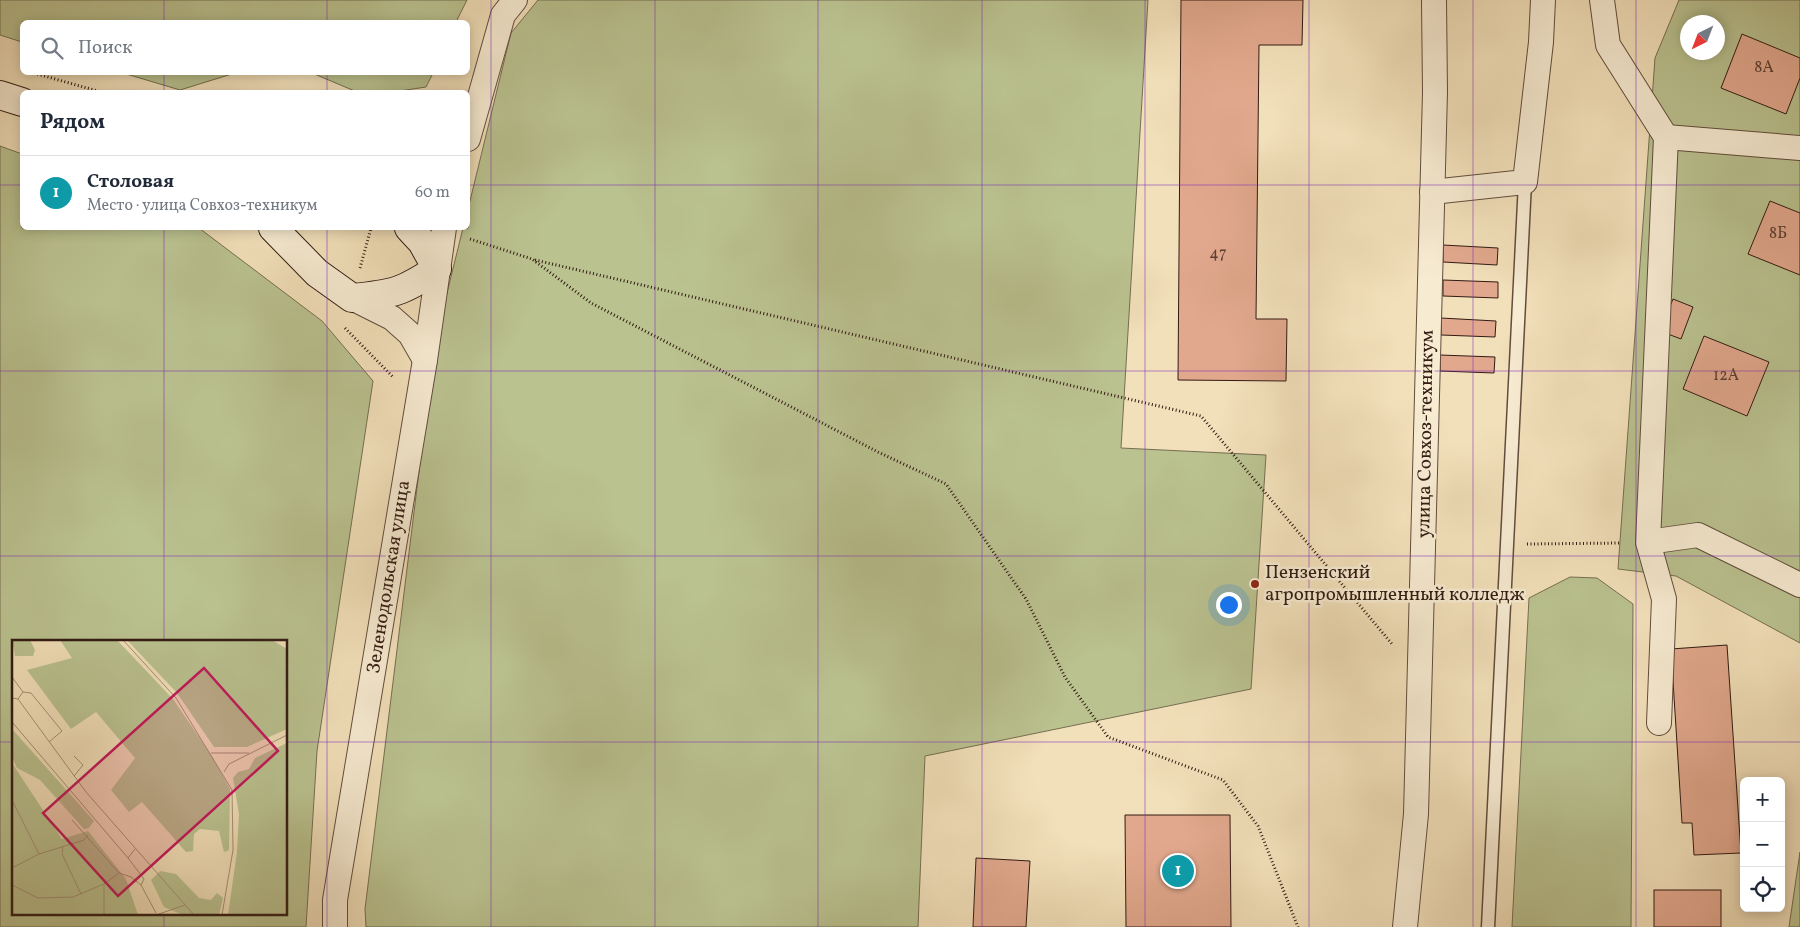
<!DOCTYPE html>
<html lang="ru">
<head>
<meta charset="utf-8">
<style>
	:root { --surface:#fff; --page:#f6f6f7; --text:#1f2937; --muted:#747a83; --line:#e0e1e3; --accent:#8f2418 }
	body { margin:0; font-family:Vollkorn,serif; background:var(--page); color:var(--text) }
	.controls { position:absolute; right:15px; bottom:15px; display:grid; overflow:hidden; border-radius:8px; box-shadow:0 2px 12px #0003 }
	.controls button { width:45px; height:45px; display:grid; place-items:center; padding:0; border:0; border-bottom:1px solid var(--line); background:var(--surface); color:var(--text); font:25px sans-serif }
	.compass { position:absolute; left:1680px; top:15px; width:45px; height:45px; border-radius:50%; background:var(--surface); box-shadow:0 2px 12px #0003; rotate:222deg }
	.you { position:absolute; left:1228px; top:604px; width:18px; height:18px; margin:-12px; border:4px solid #fff; border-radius:50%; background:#1a73e8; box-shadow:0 0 0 8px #1a73e833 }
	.badge { display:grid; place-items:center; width:32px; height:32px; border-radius:50%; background:var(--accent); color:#fff; font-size:16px; font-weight:700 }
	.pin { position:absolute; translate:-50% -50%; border:2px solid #fff; box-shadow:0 1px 5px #0006 }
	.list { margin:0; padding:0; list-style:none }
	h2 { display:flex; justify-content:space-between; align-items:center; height:65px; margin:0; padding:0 20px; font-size:21px }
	h2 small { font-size:16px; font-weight:400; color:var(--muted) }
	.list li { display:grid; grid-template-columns:32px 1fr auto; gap:15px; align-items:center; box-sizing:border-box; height:75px; padding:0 20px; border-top:1px solid var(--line) }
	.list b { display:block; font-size:19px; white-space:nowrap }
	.list p { margin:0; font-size:16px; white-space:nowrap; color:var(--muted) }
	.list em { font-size:16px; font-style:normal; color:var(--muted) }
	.icon { flex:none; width:28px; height:28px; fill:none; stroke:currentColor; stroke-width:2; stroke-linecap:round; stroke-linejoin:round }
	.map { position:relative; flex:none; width:1800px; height:927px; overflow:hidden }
	.search { position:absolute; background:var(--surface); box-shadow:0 2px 12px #0003; left:20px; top:20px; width:450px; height:55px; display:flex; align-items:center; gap:12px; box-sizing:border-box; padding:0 18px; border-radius:8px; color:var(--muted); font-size:19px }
	.panel { position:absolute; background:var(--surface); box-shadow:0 2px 12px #0003; left:20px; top:90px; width:450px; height:140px; border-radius:8px }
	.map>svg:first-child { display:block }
	.green { fill:#bac290; stroke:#766e52; fill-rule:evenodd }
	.building { fill:#e1a88d; stroke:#321b13 }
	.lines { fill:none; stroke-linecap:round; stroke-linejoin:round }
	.lane-casing { stroke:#624c3d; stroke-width:15 }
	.street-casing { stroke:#624c3d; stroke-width:26 }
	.secondary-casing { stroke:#321b13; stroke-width:30 }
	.path { stroke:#321b13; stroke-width:3; stroke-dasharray:1 2.5; stroke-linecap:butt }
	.lane { stroke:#f7ebd2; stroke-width:12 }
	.street { stroke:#f7ebd2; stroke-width:24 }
	.secondary { stroke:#f7ebd2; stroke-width:28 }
	.grid { fill:none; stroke:#7b2cbf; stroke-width:1; stroke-opacity:0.55 }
	.poi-dot { fill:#8f2418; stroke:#f7ebd2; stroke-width:2 }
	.labels { text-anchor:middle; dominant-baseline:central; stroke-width:5; stroke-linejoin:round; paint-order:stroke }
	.number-label { font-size:16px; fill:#5e3e32 }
	.street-label { font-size:19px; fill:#321b13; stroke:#f7ebd2 }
	.poi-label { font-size:19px; fill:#321b13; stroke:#f7ebd2; text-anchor:start }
	.inset-road { fill:none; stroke:#a59177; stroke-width:1 }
	.view { fill:#c2185b; fill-opacity:0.15; stroke:#c2185b; stroke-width:2.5 }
	.inset-edge { fill:none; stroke:#321b13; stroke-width:2.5 }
</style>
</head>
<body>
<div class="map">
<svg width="1800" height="927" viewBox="0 0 1800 927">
	<rect width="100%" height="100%" fill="#f2e0ba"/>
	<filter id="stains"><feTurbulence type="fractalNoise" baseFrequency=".004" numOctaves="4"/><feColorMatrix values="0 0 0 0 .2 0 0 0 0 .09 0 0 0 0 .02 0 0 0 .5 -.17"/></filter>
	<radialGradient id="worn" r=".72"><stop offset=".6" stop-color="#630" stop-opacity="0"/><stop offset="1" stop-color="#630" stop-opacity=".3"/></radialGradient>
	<g class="green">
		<path d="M0 0H467L456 22H22V42L0 35Z"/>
		<path d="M538 0H1148L1121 448 1266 455 1251 689 925 756 918 927H366L365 909 435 342 463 228H468V209L511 33Z"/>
		<path d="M1679 0H1800V643L1676 576 1618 569 1655 58ZM1688 22H1718V52H1688Z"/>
		<path d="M123 73H235L180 90Z"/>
		<path d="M312 73H433L426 87 393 92H357Z"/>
		<path d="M0 146 22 154V228H199L322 321 373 381 317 751 306 927H0ZM14 641H286V913H14Z"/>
		<path d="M1570 577 1597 578 1633 604 1631 927H1512L1529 598Z"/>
		<path d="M1800 852V927H1789Z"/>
	</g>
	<g class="building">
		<path d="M1181 0H1303L1302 45H1259L1256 319H1287L1286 381 1178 380Z"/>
		<path d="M1742 34 1800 58V78L1786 114 1721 88Z"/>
		<path d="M1770 201 1800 213V275L1748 254Z"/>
		<path d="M1443 245 1498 248 1497 265 1443 262Z"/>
		<path d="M1443 280 1498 282V298L1443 296Z"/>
		<path d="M1673 299 1693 307 1681 339 1660 331Z"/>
		<path d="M1441 318 1496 321 1495 337 1441 335Z"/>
		<path d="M1704 336 1769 362 1747 416 1683 389Z"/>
		<path d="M1440 355 1495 357 1494 373 1440 371Z"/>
		<path d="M1727 645 1741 853 1694 855 1692 823H1682L1671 649Z"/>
		<path d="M1125 815H1230L1231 927H1126Z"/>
		<path d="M976 858 1030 861 1026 927H973Z"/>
		<rect x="1654" y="890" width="67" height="37"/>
	</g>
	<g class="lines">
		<defs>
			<path id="lane" d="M1488 927 1525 182"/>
			<g id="street">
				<path d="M1602 0 1608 45 1666 137 1648 542 1664 599 1659 723"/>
				<path d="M1666 137 1800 148"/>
				<path d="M468 139 503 15 515 0"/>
				<path d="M1432 192 1525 182 1541 42 1543 0"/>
				<path d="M352 298 392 318 410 334 425 360"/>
				<path d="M1648 542 1698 535 1800 585"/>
				<path d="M335 927V900L425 360 444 228"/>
				<path d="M1405 927 1416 814 1435 92 1434 0"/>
			</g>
			<g id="secondary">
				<path d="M0 95 22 102"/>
				<path d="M273 228 317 273 352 298C394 294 402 292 437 269L422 242 409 228"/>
			</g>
		</defs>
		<use href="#lane" class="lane-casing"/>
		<use href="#street" class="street-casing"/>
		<use href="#secondary" class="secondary-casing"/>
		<g class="path">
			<path d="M34 73 101 92"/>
			<path d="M470 239 532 259 591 303 878 452 946 484 1026 599 1065 677 1108 737 1223 780 1258 826 1298 927"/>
			<path d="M535 260 1201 416 1392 644"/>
			<path d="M360 268 371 228"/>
			<path d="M345 328 393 377"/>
			<path d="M1527 544 1621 543"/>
		</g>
		<use href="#lane" class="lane"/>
		<use href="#street" class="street"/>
		<use href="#secondary" class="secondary"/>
	</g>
	<path class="grid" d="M164 0V22M327 0V22M491 0V927M655 0V927M818 0V927M982 0V927M1145 0V927M1309 0V927M1473 0V927M1636 0V927M164 72V92M327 72V92M0 185H22M468 185H1800M164 228V641M327 228V927M0 371H1800M0 556H1800M0 742H14M286 742H1800M164 913V927"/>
	<circle class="poi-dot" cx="1255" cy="584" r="5"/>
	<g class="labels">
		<g class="number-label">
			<text x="1764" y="68">8А</text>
			<text x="1778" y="234">8Б</text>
			<text x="1218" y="254">47</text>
			<text x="1726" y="376">12А</text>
		</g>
		<g class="street-label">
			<text transform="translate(1426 434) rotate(-89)">улица Совхоз-техникум</text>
			<text transform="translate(389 577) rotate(-81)">Зеленодольская улица</text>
		</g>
		<g class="poi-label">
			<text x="1265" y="573">Пензенский<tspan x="1265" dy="22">агропромышленный колледж</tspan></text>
		</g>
	</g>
	<g transform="translate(12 640)">
		<rect width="275" height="275" fill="#f2e0ba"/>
		<path d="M0 0H18L23 10 21 16H3ZM48 0H105L161 59 200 116 218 149 217 210 212 212 207 191 188 189 182 194 181 211 174 212 130 162 117 172 99 150 123 118 84 72 59 89 15 30 60 18ZM115 0H260L275 9V89L235 107H202L165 53ZM0 89 82 181 77 188 72 189 28 140 5 128 0 117ZM275 103V275H216L225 212 227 174 221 138 226 132 237 129 243 118ZM0 123 50 199 76 191 114 239 126 275H0ZM148 231 164 234 187 258 199 260 205 253 211 258 207 275H171L152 267 139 240Z" fill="#bac290"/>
		<path class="inset-road" d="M111 0 164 58 220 150 221 210 210 275M0 37 11 52 6 59M11 52 19 53 50 91 37 102M0 58 6 59 74 152 182 275M0 82 116 218M199 113H237M62 116 71 125 62 136M212 132 217 124 275 95M0 160 27 214M60 180 107 233 119 237 129 245M51 206 50 214 69 254M123 209 116 218 132 239 129 245 144 273M0 228 27 214 72 200 76 195M92 244V275M0 245 26 258 61 257 92 244 107 233M144 275 173 265"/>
		<path class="view" d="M192 28 266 111 106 256 31 173Z"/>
		<rect width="275" height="275" class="inset-edge"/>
	</g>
	<rect width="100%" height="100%" filter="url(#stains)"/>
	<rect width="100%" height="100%" fill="url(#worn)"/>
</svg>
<div class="controls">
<button>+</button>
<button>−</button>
<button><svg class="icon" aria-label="locate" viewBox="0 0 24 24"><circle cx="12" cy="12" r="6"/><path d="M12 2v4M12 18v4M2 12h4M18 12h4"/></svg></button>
</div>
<svg class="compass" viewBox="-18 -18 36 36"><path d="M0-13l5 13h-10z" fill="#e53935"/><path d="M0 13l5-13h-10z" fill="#747a83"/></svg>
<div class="you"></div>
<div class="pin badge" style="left:1178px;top:871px;background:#0f9aa8">1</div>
<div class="search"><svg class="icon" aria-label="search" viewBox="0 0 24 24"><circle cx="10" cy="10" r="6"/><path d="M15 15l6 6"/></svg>Поиск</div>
<section class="panel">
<h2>Рядом<small></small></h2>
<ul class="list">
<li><span class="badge" style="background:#0f9aa8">1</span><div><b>Столовая</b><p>Место · улица Совхоз-техникум</p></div><em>60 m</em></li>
</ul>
</section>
</div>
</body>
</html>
